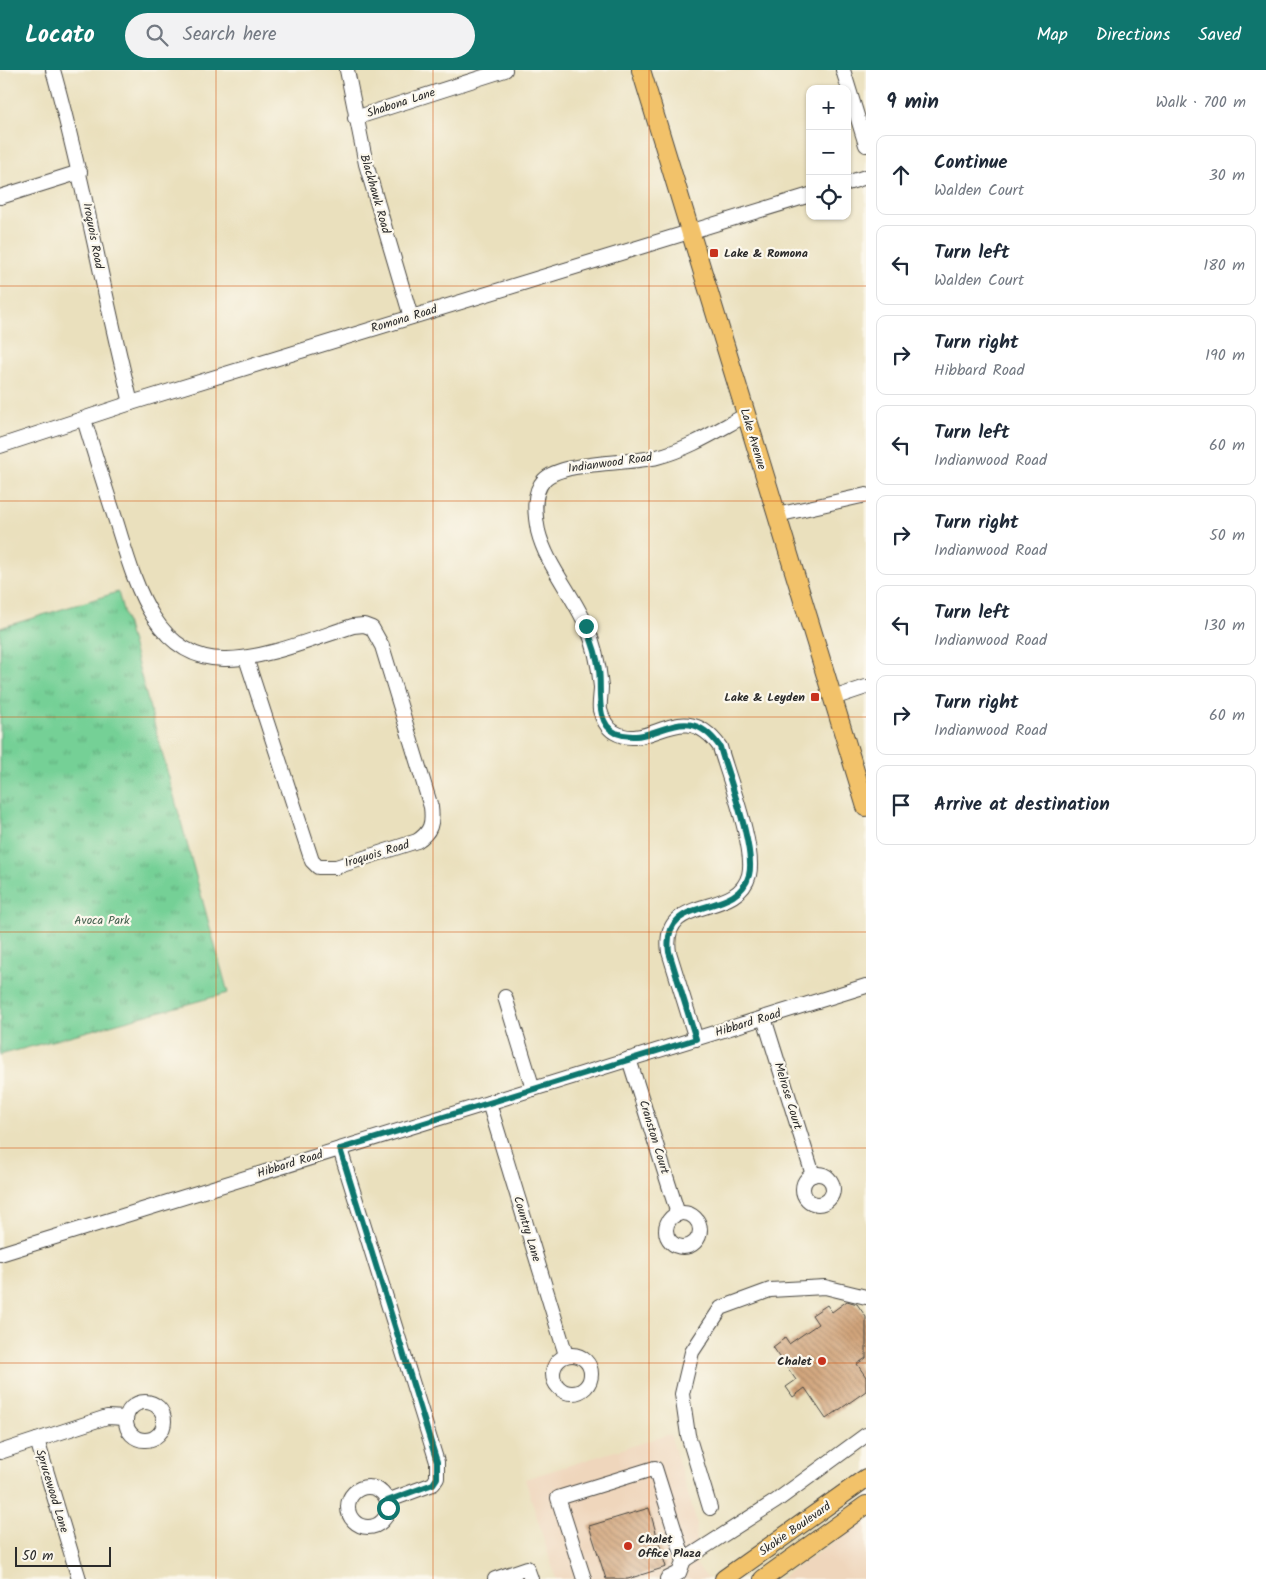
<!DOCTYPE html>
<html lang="en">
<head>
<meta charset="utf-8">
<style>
	:root { --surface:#fff; --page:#f2f2f3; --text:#1f2937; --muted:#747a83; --line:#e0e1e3; --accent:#0f766e }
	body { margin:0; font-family:Kalam,sans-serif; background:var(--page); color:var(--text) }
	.controls { position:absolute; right:15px; top:15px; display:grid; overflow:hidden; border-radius:10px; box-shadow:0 1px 4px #0004 }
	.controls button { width:45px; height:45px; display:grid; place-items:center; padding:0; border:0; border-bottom:1px solid var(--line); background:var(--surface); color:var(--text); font:25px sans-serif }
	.scale { position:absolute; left:15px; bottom:12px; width:96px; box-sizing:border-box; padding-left:5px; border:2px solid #2b2b2b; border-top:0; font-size:14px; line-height:18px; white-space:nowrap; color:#2b2b2b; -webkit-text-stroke:4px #fbf7ec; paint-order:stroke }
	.stop { position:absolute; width:15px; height:15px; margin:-11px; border:4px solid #0f766e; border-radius:50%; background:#fff }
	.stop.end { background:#0f766e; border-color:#fff; box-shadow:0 1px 5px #0008 }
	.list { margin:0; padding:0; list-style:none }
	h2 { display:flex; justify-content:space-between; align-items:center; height:65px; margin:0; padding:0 20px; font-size:21px }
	h2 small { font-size:16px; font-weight:400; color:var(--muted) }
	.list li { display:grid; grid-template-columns:32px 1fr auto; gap:15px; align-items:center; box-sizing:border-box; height:80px; margin:0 10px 10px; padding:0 10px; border:1px solid var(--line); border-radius:10px }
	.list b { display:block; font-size:19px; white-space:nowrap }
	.list p { margin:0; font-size:16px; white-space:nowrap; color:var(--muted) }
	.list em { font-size:16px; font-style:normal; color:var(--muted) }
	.icon { flex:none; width:28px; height:28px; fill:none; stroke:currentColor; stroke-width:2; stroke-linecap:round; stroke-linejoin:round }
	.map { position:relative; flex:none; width:866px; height:1509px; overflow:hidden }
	header { display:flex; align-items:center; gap:30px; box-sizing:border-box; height:70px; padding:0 25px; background:var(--accent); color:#fff }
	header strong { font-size:24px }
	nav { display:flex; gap:28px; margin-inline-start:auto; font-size:18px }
	.search { width:350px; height:45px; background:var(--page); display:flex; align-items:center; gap:12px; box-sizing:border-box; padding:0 18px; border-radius:28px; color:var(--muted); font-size:19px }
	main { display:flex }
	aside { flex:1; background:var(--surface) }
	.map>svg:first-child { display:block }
	.built { fill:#efd6bc }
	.park { fill:url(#park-tufts); stroke:#507e60 }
	.building { fill:url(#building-back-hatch) }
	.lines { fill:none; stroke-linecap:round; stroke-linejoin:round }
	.minor-casing { stroke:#484641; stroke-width:16 }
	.major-casing { stroke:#484641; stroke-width:20 }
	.minor { stroke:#fff; stroke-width:14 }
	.major { stroke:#f2c26a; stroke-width:18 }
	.route { stroke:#0f766e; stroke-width:6 }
	.grid { fill:none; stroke:#d5540f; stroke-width:1; stroke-opacity:0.55 }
	.poi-dot { fill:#c8321e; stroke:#fbf7ec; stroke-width:2 }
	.labels { text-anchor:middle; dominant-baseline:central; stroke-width:4.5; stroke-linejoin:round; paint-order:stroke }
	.street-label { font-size:12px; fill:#2b2b2b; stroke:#fbf7ec }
	.poi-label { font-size:12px; font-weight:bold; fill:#2b2b2b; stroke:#fbf7ec; text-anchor:start }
	.park-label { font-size:12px; fill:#415d4b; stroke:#fbf7ec }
</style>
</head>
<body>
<header>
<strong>Locato</strong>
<div class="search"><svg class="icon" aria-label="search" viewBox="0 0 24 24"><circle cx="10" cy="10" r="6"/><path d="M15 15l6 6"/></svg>Search here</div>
<nav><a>Map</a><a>Directions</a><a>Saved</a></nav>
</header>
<main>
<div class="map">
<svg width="866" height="1509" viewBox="0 0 866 1509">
	<defs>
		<pattern id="park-tufts" width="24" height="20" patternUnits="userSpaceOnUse" patternTransform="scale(1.25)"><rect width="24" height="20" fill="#75d096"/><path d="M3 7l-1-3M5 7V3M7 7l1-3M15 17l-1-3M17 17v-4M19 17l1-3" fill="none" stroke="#60a97b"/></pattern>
		<pattern id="building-back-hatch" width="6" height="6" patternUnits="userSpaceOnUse" patternTransform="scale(1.25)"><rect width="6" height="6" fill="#d2a57c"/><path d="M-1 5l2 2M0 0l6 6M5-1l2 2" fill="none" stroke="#ab8766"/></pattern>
	</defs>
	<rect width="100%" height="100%" fill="#fbf7ec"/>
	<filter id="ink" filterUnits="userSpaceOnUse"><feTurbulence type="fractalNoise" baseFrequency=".02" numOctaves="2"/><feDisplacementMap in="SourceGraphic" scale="10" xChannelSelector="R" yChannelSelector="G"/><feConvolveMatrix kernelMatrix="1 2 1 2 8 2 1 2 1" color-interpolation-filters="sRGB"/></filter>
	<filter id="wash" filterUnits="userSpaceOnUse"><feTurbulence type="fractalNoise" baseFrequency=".0096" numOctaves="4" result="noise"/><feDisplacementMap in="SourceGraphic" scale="20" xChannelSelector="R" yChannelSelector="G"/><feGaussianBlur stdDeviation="1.12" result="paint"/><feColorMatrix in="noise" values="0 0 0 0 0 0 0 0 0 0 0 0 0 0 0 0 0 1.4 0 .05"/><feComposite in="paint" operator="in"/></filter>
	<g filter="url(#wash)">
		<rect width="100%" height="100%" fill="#eae0bd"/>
		<g class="built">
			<path d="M670 1364 697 1453 695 1493 708 1509H556L525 1409Z"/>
			<path d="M866 1450V1509H779L861 1453Z"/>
		</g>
		<path class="park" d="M118 522 228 923 0 985V558Z"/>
		<g id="blocks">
			<g class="building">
				<path d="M847 1231 857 1234 866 1247V1288L857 1294 866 1307V1321L826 1349 805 1318 793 1327 786 1317 796 1310 773 1277 785 1268 789 1274 818 1254 812 1245 827 1235 832 1242Z"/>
				<path d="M649 1438 666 1497 628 1509H606L589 1456Z"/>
			</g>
		</g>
	</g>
	<g filter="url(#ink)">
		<use href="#blocks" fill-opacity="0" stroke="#484641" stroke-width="1"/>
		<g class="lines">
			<defs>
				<g id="minor">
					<path d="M53 0C84 110 103 223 131 333"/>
					<path d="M347 0 366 94 411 247"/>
					<path d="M843 0 866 75"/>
					<path d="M355 48 505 0"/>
					<path d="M847 113 866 107"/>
					<path d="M0 127 80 102"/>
					<path d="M84 349C94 383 105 417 116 451 133 505 152 589 224 589 263 590 315 568 353 556L364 555 372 558 382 576 431 737C433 753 431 762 417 771L336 797H318L312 791 246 588"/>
					<path d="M0 376 131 333 810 125"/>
					<path d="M777 445 866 425"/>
					<path d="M833 628 866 617"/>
					<path d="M505 927 533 1019"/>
					<path d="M764 948 813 1105"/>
					<path d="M696 969 669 882C660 822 737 850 749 805 756 778 728 706 720 677 682 624 650 684 614 662 607 658 602 648 600 640 599 633 601 625 601 617 599 596 595 575 586 555 572 523 546 494 538 461 535 445 532 423 544 410 561 391 631 394 657 387 689 379 718 360 746 345"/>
					<path d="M629 989 678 1144"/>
					<path d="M489 1033 566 1285"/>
					<path d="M340 1079 437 1392V1408L433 1414 387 1431"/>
					<circle cx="818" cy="1119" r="15"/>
					<circle cx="683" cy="1160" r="17"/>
					<path d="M0 1184 866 916"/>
					<circle cx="572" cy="1304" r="19"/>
					<circle cx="145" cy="1351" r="19"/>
					<path d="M37 1370 79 1509"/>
					<path d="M0 1382 107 1347 126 1348"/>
					<circle cx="368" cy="1437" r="20"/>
					<path d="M710 1438 688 1365 682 1324 692 1282 721 1238 770 1220 825 1217 866 1227"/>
					<path d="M684 1490 776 1431 866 1365"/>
					<path d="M495 1509 527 1498 531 1509"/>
					<path d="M584 1509 558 1428 655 1398 684 1490 679 1503 667 1509"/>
				</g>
				<g id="major">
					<path d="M641 0 866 737"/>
					<path d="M724 1509 866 1408"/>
					<path d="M763 1509 866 1435"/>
				</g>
			</defs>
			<use href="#minor" class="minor-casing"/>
			<use href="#major" class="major-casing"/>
			<use href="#minor" class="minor"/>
			<use href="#major" class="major"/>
		</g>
	</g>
	<g class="lines" filter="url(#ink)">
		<path class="route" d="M388 1438 387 1431 433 1414 437 1408V1392L340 1079 696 969 669 882C661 822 737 850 749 805 756 779 728 706 720 677 684 626 656 679 616 663 594 653 602 619 599 600 597 585 592 571 586 556"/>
	</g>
	<path class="grid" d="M216 0V1509M433 0V1509M649 0V1509M0 216H866M0 431H866M0 647H866M0 862H866M0 1078H866M0 1293H866"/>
	<g class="poi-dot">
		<rect x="709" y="178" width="10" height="10" rx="2.5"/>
		<rect x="810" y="622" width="10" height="10" rx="2.5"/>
		<circle cx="822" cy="1291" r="5"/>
		<circle cx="628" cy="1476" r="5"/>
	</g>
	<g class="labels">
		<g class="street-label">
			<text transform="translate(401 33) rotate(-18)">Shabona Lane</text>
			<text transform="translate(375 124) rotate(74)">Blackhawk Road</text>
			<text transform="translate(93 166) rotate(79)">Iroquois Road</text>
			<text transform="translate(404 249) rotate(-17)">Romona Road</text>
			<text transform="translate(753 369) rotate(73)">Lake Avenue</text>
			<text transform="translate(610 393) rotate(-8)">Indianwood Road</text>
			<text transform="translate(377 784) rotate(-17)">Iroquois Road</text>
			<text transform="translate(748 953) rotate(-17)">Hibbard Road</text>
			<text transform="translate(788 1026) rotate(73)">Melrose Court</text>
			<text transform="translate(654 1067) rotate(73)">Cranston Court</text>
			<text transform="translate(290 1094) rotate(-17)">Hibbard Road</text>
			<text transform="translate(527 1159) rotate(73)">Country Lane</text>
			<text transform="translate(52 1421) rotate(73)">Sprucewood Lane</text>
			<text transform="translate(795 1459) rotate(-35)">Skokie Boulevard</text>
		</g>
		<g class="poi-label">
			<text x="724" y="183">Lake &amp; Romona</text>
			<text x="805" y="627" text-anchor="end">Lake &amp; Leyden</text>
			<text x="812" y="1291" text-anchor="end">Chalet</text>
			<text x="638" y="1469">Chalet<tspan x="638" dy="14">Office Plaza</tspan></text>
		</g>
		<g class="park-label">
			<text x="102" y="850">Avoca Park</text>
		</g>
	</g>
</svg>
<div class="controls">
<button>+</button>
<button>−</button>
<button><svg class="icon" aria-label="locate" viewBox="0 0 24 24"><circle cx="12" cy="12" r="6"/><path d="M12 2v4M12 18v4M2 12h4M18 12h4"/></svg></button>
</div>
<div class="scale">50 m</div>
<div class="stop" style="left:388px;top:1438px"></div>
<div class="stop end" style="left:586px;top:556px"></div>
</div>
<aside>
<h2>9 min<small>Walk · 700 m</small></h2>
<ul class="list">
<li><svg class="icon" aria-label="ahead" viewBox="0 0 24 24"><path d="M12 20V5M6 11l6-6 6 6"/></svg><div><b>Continue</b><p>Walden Court</p></div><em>30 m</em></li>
<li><svg class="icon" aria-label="left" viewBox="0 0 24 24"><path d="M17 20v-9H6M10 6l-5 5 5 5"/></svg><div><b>Turn left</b><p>Walden Court</p></div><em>180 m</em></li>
<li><svg class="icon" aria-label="right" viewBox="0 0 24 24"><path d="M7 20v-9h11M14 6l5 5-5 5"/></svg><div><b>Turn right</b><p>Hibbard Road</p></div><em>190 m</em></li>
<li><svg class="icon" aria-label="left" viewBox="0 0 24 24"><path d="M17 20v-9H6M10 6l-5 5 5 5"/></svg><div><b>Turn left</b><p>Indianwood Road</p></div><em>60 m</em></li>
<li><svg class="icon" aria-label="right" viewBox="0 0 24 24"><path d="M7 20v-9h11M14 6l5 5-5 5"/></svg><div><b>Turn right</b><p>Indianwood Road</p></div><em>50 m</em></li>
<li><svg class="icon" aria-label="left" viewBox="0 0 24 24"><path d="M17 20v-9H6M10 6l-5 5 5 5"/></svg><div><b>Turn left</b><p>Indianwood Road</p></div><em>130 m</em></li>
<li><svg class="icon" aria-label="right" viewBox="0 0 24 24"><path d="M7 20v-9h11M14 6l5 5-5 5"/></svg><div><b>Turn right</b><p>Indianwood Road</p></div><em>60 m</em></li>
<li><svg class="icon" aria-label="arrive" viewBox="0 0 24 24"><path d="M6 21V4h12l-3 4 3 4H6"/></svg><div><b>Arrive at destination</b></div></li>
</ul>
</aside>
</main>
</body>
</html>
